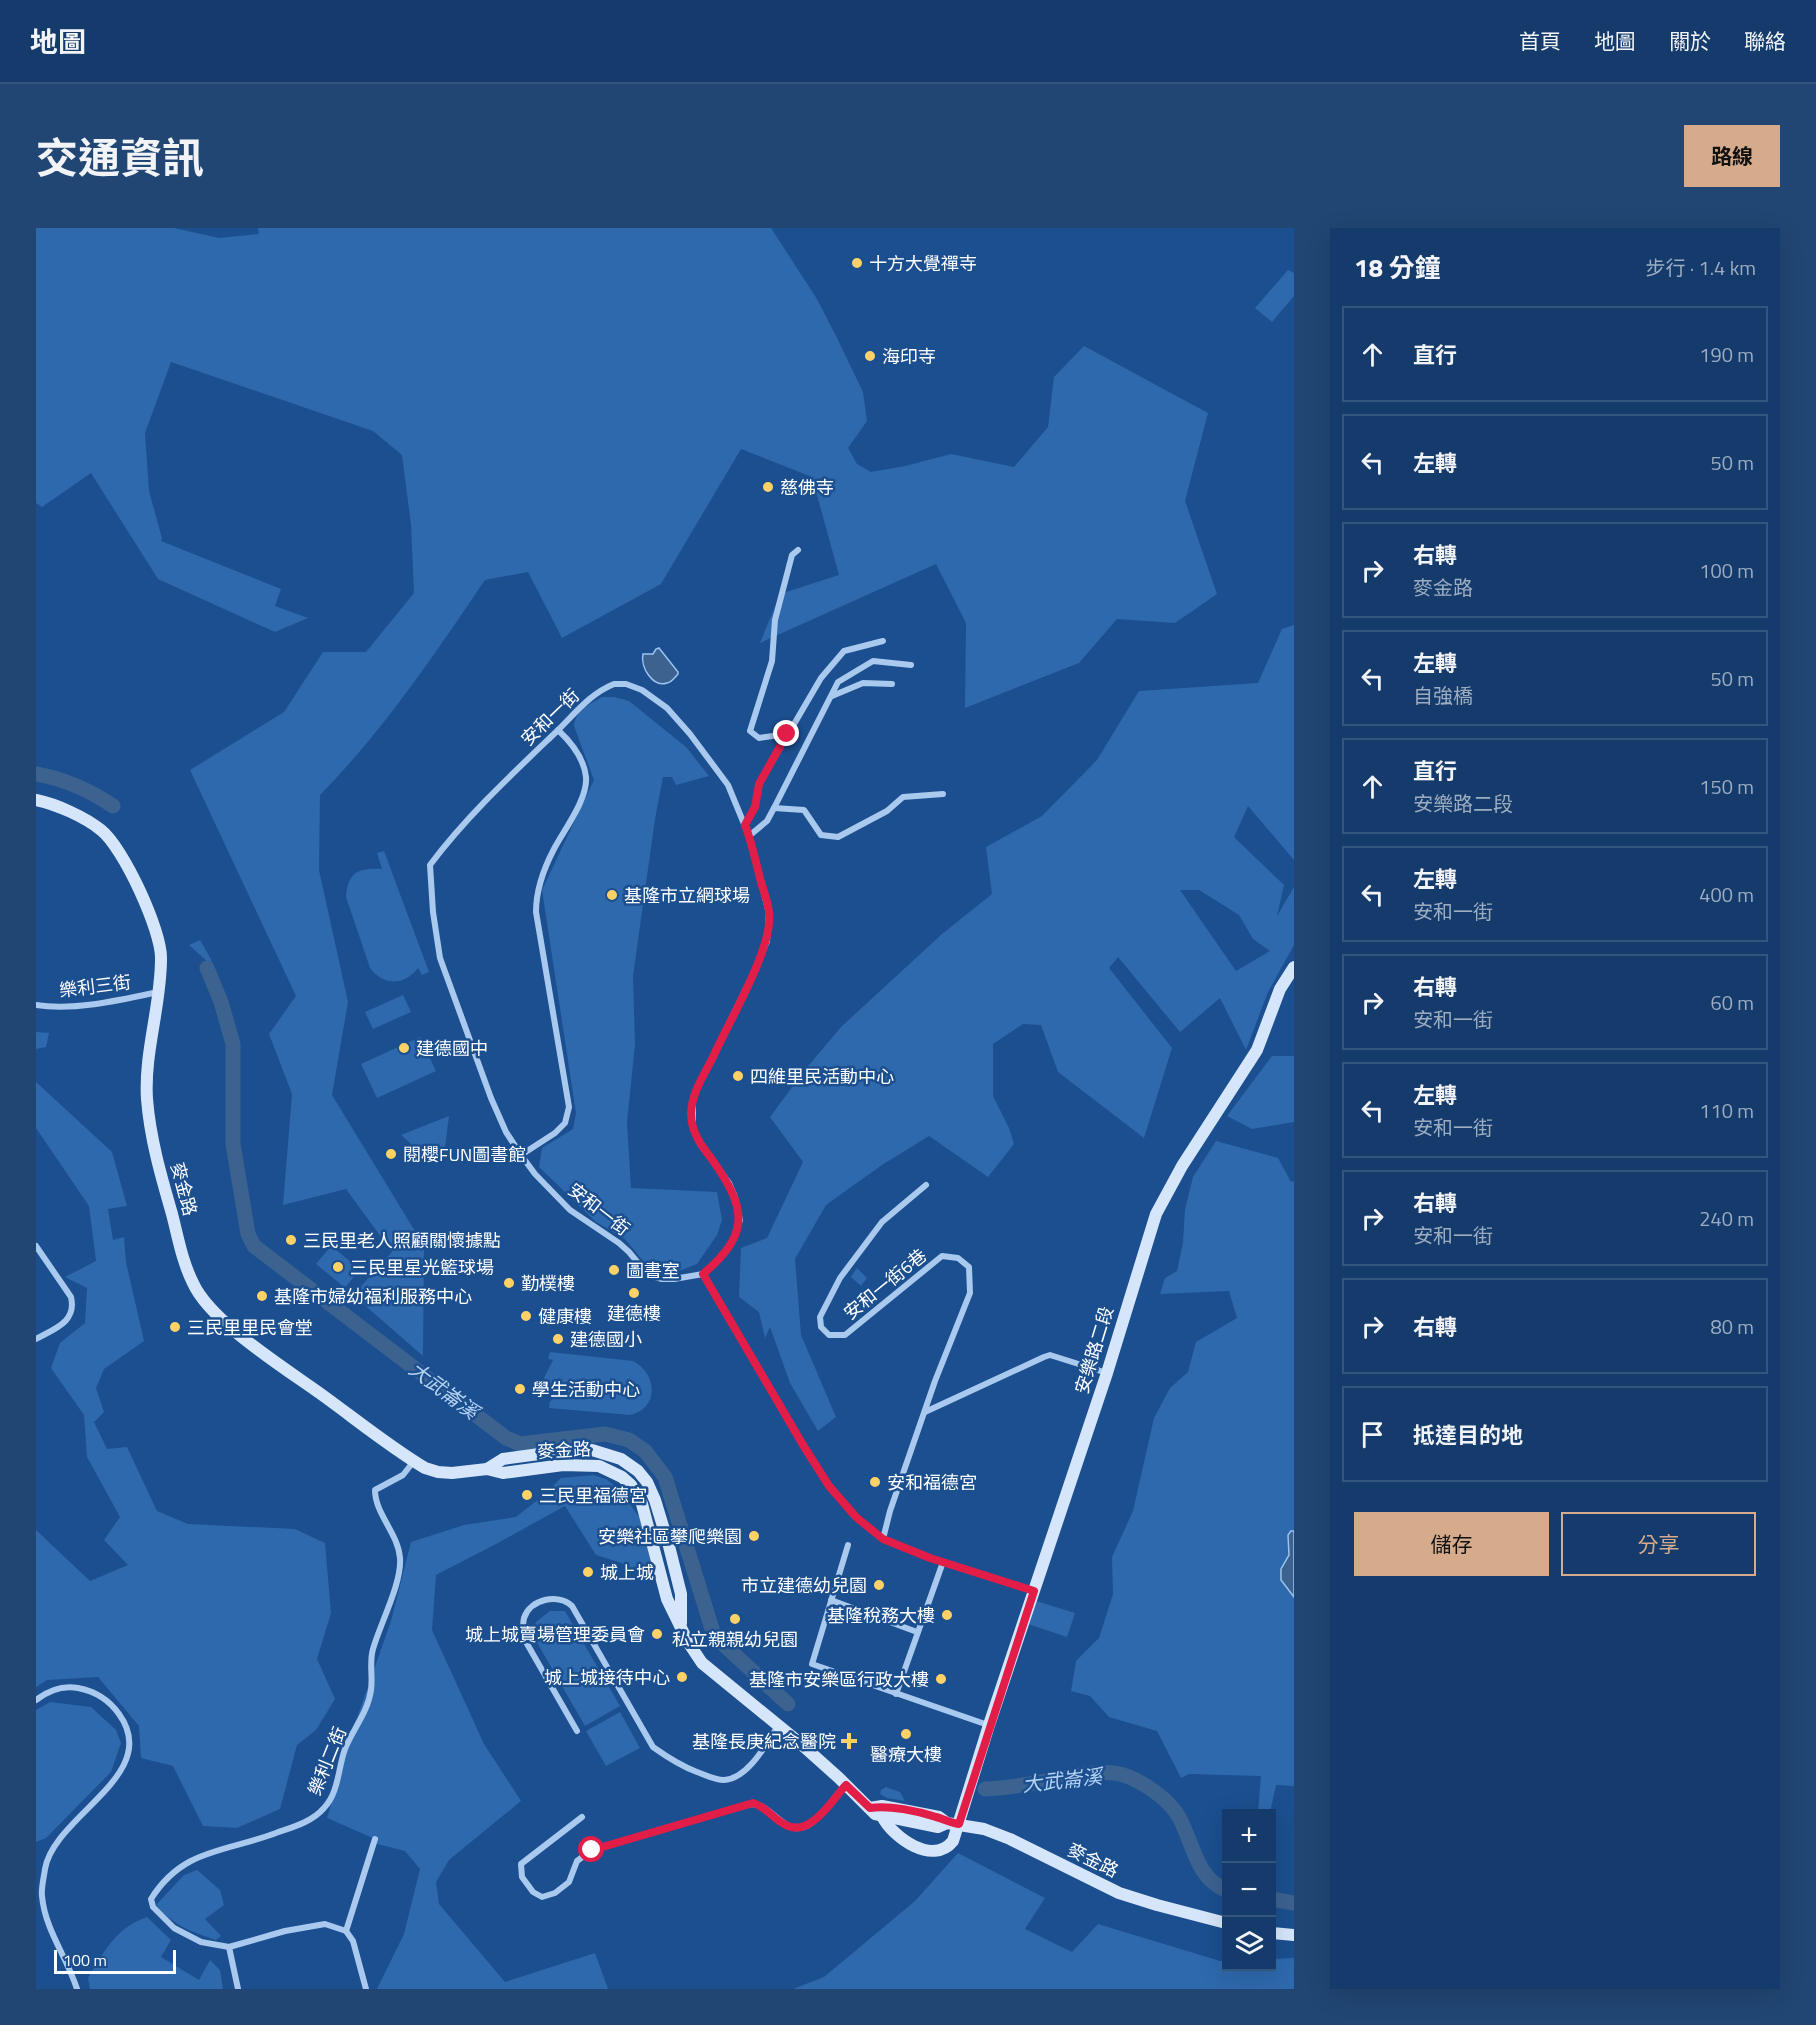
<!DOCTYPE html>
<html lang="zh-TW">
<head>
<meta charset="utf-8">
<style>
	:root { --surface:#143b6b; --page:#214673; --text:#f1f3f6; --muted:#9dadc1; --line:#33557e; --accent:#d6ab8b }
	body { margin:0; font-family:"Titillium Web","Noto Sans TC",sans-serif; background:var(--page); color:var(--text) }
	.controls { position:absolute; right:18px; bottom:18px; display:grid; overflow:hidden; border-radius:0px; box-shadow:0 6px 24px #0002 }
	.controls button { width:54px; height:54px; display:grid; place-items:center; padding:0; border:0; border-bottom:2px solid var(--line); background:var(--surface); color:var(--text); font:30px sans-serif }
	.scale { position:absolute; left:18px; bottom:15px; width:122px; box-sizing:border-box; padding-left:6px; border:3px solid #fff; border-top:0; font-size:16px; line-height:21px; white-space:nowrap; color:#fff; -webkit-text-stroke:4px #1b4f8f; paint-order:stroke }
	.stop { position:absolute; width:18px; height:18px; margin:-14px; border:4px solid #e11d48; border-radius:50%; background:#fff }
	.stop.end { background:#e11d48; border-color:#fff; box-shadow:0 2px 6px #0008 }
	.list { margin:0; padding:0; list-style:none }
	h2 { display:flex; justify-content:space-between; align-items:center; height:78px; margin:0; padding:0 24px; font-size:26px }
	h2 small { font-size:20px; font-weight:400; color:var(--muted) }
	.list li { display:grid; grid-template-columns:39px 1fr auto; gap:18px; align-items:center; box-sizing:border-box; height:96px; margin:0 12px 12px; padding:0 12px; border:2px solid var(--line); border-radius:0px }
	.list b { display:block; font-size:22px; white-space:nowrap }
	.list p { margin:0; font-size:20px; white-space:nowrap; color:var(--muted) }
	.list em { font-size:20px; font-style:normal; color:var(--muted) }
	.actions { display:flex; gap:12px; padding:18px 24px }
	.actions a { flex:1; padding:14px 0; border:2px solid var(--accent); border-radius:0px; text-align:center; font-size:21px; color:var(--accent) }
	.actions .main { background:var(--accent); color:#111 }
	.icon { flex:none; width:33px; height:33px; fill:none; stroke:currentColor; stroke-width:2; stroke-linecap:round; stroke-linejoin:round }
	.map { position:relative; flex:none; width:1258px; height:1761px; overflow:hidden; border-radius:0px }
	header { display:flex; align-items:center; gap:36px; box-sizing:border-box; height:84px; padding:0 30px; background:var(--surface); border-bottom:2px solid var(--line) }
	header strong { font-size:28px }
	nav { display:flex; gap:33px; margin-inline-start:auto; font-size:21px }
	.intro { display:flex; align-items:center; justify-content:space-between; box-sizing:border-box; height:144px; padding:0 36px }
	h1 { margin:0; font-size:42px }
	.button { padding:15px 27px; border-radius:0px; background:var(--accent); color:#111; font-size:21px; font-weight:700 }
	main { display:flex; gap:36px; padding:0 36px }
	aside { flex:1; background:var(--surface); border-radius:0px; box-shadow:0 6px 24px #0002 }
	.map>svg:first-child { display:block }
	.green { fill:#2e69ad; fill-rule:evenodd }
	.water { fill:#3c6290; stroke:#9cc4f0; stroke-width:1.5 }
	.lines { fill:none; stroke-linecap:round; stroke-linejoin:round }
	.river { stroke:#3c6290; stroke-width:15 }
	.street { stroke:#a9c9ee; stroke-width:6 }
	.secondary { stroke:#d6e6fa; stroke-width:12 }
	.route { stroke:#e11d48; stroke-width:8 }
	.poi-dot { fill:#ffd166; stroke:#1b4f8f; stroke-width:2 }
	.labels { text-anchor:middle; dominant-baseline:central; stroke-width:5; stroke-linejoin:round; paint-order:stroke }
	.poi-label { font-size:18px; fill:#fff; stroke:#1b4f8f; text-anchor:start }
	.street-label { font-size:18px; fill:#fff; stroke:#1b4f8f }
	.water-label { font-size:20px; font-style:italic; fill:#b5d3f5; stroke:#1b4f8f }
</style>
</head>
<body>
<header>
<strong>地圖</strong>
<nav><a>首頁</a><a>地圖</a><a>關於</a><a>聯絡</a></nav>
</header>
<div class="intro"><h1>交通資訊</h1><a class="button">路線</a></div>
<main>
<div class="map">
<svg width="1258" height="1761" viewBox="0 0 1258 1761">
	<rect width="100%" height="100%" fill="#1b4f8f"/>
	<g class="green">
		<path d="M0 0H138L183 10 223 6 222 0H735L781 71 801 110 827 164 831 193 812 220 821 236 835 244 869 238 915 226 978 239 1012 199 1018 149 1048 118 1172 185 1149 273 1181 366 1139 395 1081 391 1043 435 929 480 930 395 900 336 724 415 744 366 803 347 776 249 705 221 625 356 526 410 492 344 449 352C398 427 348 502 284 567L283 642 312 774 296 867 388 1018 387 1128 317 1067 356 1024 310 961 247 977 256 866 233 806 260 768 154 542 248 484 287 424H330L378 365 375 297 366 227 337 203 135 134 109 205 113 263 126 310 125 313 245 361 239 378 272 390 239 404 122 351 55 245 6 279 0 275Z"/>
		<path d="M1252 42 1258 45V68L1236 94 1219 80Z"/>
		<path d="M1258 397V632L1212 578 1198 609 1248 657 1241 688 1258 659V717L1232 764 1210 822 1184 770 1144 804 1082 729 1073 740 1136 820 1108 910 1022 844 1005 797 987 796 957 816V868L973 900 978 916 952 949 893 908 846 937 790 977 759 1031 765 1107 800 1189 782 1203 754 1155 734 1099 729 1110 723 1084 703 1069 705 1020 731 1010 767 934 734 889 768 843 805 799 906 706 956 666 950 619 1006 588 1061 532 1103 463 1222 455 1246 401ZM1144 662H1163L1203 687 1217 711 1234 723 1200 743Z"/>
		<path d="M566 469H578L593 473 603 481 650 519 673 548 640 557 636 549H627L619 591 597 748 599 816 591 894 595 960 681 964 686 992 681 1007 661 1036 643 1043 627 1045 620 1044 608 1034 589 1011 560 994 503 939 506 920 537 901 540 885 506 662 558 552 538 498C539 483 554 476 566 469Z"/>
		<path d="M348 623 393 744 386 747 382 740C368 758 348 758 334 740L310 669C312 644 322 640 346 641L341 625Z"/>
		<path d="M164 712 176 733 173 735 153 717Z"/>
		<path d="M367 767 375 784 337 801 329 784Z"/>
		<path d="M0 804 13 805 10 819 0 821Z"/>
		<path d="M384 809 400 843 341 870 325 836Z"/>
		<path d="M1236 828H1258V894L1216 901 1191 888Z"/>
		<path d="M0 854 76 924 91 978 72 981 77 1012 88 1009 90 1034 108 1113 68 1141 60 1160 68 1184 58 1194 71 1221 91 1219 121 1283 152 1296 259 1301 289 1315 295 1385 281 1431 299 1471 280 1502 261 1517 244 1581 201 1600 167 1598 137 1538 105 1530 103 1498 62 1449 11 1452 0 1459V1302L54 1353 92 1337 68 1312 84 1289 51 1229 48 1187 15 1140 24 1115 49 1095 51 1060 29 1049 60 1033 53 978 0 900Z"/>
		<path d="M413 888 408 927 393 932 365 907Z"/>
		<path d="M1180 913 1242 930 1255 954 1258 953V1303L1252 1307 1253 1327 1245 1341 1253 1363 1258 1369V1558L1240 1557 1234 1585H1222L1225 1548 1153 1546 1145 1550 1121 1503 1073 1489 1054 1468 1035 1463 1040 1433 1063 1410 1077 1366 1076 1329 1097 1283 1118 1190 1134 1160 1152 1144 1160 1114 1201 1090 1193 1063 1124 1066 1129 1050 1141 1043 1147 1015 1149 981 1157 949Z"/>
		<path d="M295 1018 324 1041 309 1060 280 1036Z"/>
		<path d="M821 1040 831 1050 825 1058 815 1049Z"/>
		<path d="M514 1124 597 1133C622 1146 623 1181 594 1187L513 1180 514 1173 516 1172 508 1150 517 1132 512 1131Z"/>
		<path d="M557 1247 570 1251 583 1261 603 1289 617 1334 613 1350 583 1334 560 1327 529 1278 462 1315 400 1347 396 1402 448 1516 485 1573 413 1632 400 1654 403 1676 469 1754 559 1725 572 1761H341L368 1706 384 1641 369 1623 341 1616 339 1611 291 1590 322 1487 355 1393 375 1314 428 1297 480 1289 508 1267 525 1250Z"/>
		<path d="M994 1371 1039 1385 1031 1409 986 1394Z"/>
		<path d="M514 1383H529L584 1478 549 1498 495 1404 500 1394Z"/>
		<path d="M14 1474 55 1479 80 1502 85 1515 75 1544 10 1610 0 1614V1482Z"/>
		<path d="M584 1484 604 1520 570 1538 550 1503Z"/>
		<path d="M850 1559 864 1564 869 1573 851 1570 844 1566 845 1562Z"/>
		<path d="M922 1625 1009 1670 989 1701 1036 1724 1062 1696 1184 1733H1190V1738H1236V1731L1258 1730V1761H757L788 1749 879 1673Z"/>
		<path d="M161 1642 184 1662 188 1677 169 1691 185 1708 180 1712C156 1704 136 1697 120 1677L148 1647Z"/>
		<path d="M111 1689 135 1712 125 1729 163 1752 174 1732 184 1742 187 1761H54L52 1750C69 1723 79 1700 111 1689Z"/>
	</g>
	<g class="water">
		<path d="M623 420 642 444V446C639 449 636 454 631 455 617 460 604 439 607 426H617L620 421Z"/>
		<path d="M1255 1303H1258V1369L1245 1352V1341L1253 1327 1252 1307Z"/>
	</g>
	<g class="lines">
		<g class="river">
			<path d="M0 546C29 551 53 562 77 578"/>
			<path d="M171 740 185 774 197 816V916L212 1006 218 1018 470 1210 484 1216 569 1206 593 1212 609 1223 629 1249 677 1404 686 1415 752 1476"/>
			<path d="M949 1561C976 1560 1001 1555 1027 1550 1044 1547 1061 1543 1078 1545 1090 1546 1101 1552 1112 1559 1124 1567 1137 1577 1144 1591 1157 1616 1161 1651 1190 1662"/>
			<path d="M1236 1671 1258 1675"/>
		</g>
		<g class="street">
			<path d="M578 456H590L606 462 631 480 654 506 692 557 713 608 733 685 731 713 719 742 657 869V901L664 916 693 955 699 969 704 992 697 1012 683 1032 667 1046 638 1051H625L612 1047 593 1024 583 1015 534 982 499 946 485 927 470 904 455 870 404 730 397 684 394 637C430 589 475 547 518 506 538 487 553 466 578 456Z"/>
			<path d="M796 468 827 455 856 456"/>
			<path d="M751 506 723 510 714 503 736 433 739 392 756 327 762 322"/>
			<path d="M738 580 768 582 785 607 802 609 851 583 867 569 907 566"/>
			<path d="M709 597 719 579 723 556 785 450 808 423 847 413"/>
			<path d="M713 608 731 593 738 580 802 454 837 433 875 437"/>
			<path d="M0 777C38 783 85 772 122 764"/>
			<path d="M485 927 519 905 529 895 533 879 500 684C500 662 508 640 518 621 528 602 552 571 550 549 548 530 536 515 522 502"/>
			<path d="M0 1018 35 1069C41 1094 18 1101 0 1111"/>
			<path d="M667 1046 767 1217 793 1258 820 1289 847 1311 894 1330 997 1363"/>
			<path d="M889 1184 1008 1129 1014 1127 1071 1145"/>
			<path d="M847 1311 854 1283 899 1153 934 1065 933 1039 922 1030 906 1028 809 1107H793L785 1099 784 1089 804 1050 846 994 890 957"/>
			<path d="M812 1317 776 1436 952 1497"/>
			<path d="M795 1372 881 1404"/>
			<path d="M860 1466 907 1334"/>
			<path d="M0 1472C13 1462 26 1457 42 1460 58 1463 73 1472 83 1486 127 1547 18 1587 9 1641 8 1649 5 1660 6 1668 9 1702 31 1729 41 1761"/>
			<path d="M541 1503 490 1414C488 1406 486 1399 488 1390 494 1371 522 1365 536 1378L617 1519C631 1529 645 1538 661 1544 669 1547 679 1552 688 1552 712 1551 731 1515 742 1498"/>
			<path d="M546 1589 485 1636 486 1649 497 1664 506 1669 519 1665 533 1654 541 1633 556 1622 707 1578C713 1576 719 1575 725 1578 743 1587 755 1613 778 1593 790 1583 799 1568 809 1557"/>
			<path d="M310 1703 339 1611"/>
			<path d="M193 1719 202 1761"/>
			<path d="M330 1761 317 1713 310 1703 289 1696 249 1703 193 1719 165 1714 138 1700 117 1679 115 1671C147 1620 190 1624 240 1605 257 1599 276 1594 288 1580 303 1564 302 1540 309 1521 317 1501 332 1484 335 1462 337 1449 333 1434 337 1421 344 1396 366 1355 364 1330 362 1305 339 1286 339 1262L367 1247 378 1233"/>
		</g>
		<g class="secondary">
			<path d="M0 572C20 576 49 589 65 602 87 619 126 703 125 731 125 778 108 824 111 871 114 910 125 948 136 986 142 1009 146 1033 157 1055 175 1095 252 1142 289 1169 322 1193 354 1219 389 1240L402 1244 416 1245 451 1241 467 1245 527 1237 563 1238 586 1249 595 1257 606 1276 631 1371 652 1414 666 1435 765 1516 803 1550 839 1586 902 1599 911 1595"/>
			<path d="M451 1241 467 1231 525 1223 556 1222 585 1231 602 1243 611 1254 619 1272 633 1318 645 1366V1395"/>
			<path d="M834 1580 846 1578 903 1589 911 1595 948 1601 974 1611 1083 1665 1121 1677 1190 1695"/>
			<path d="M846 1588C857 1610 897 1638 917 1613L953 1497 1071 1145 1120 986 1146 938 1221 822 1244 761 1258 739"/>
			<path d="M1236 1705 1258 1707"/>
		</g>
	</g>
	<g class="lines">
		<path class="route" d="M556 1622 717 1575C730 1579 737 1590 748 1596 773 1612 796 1572 810 1557L834 1580C853 1577 882 1583 900 1589 908 1591 914 1595 923 1596L998 1363 894 1330 847 1311 820 1289 793 1258 767 1217 667 1046C717 1004 709 978 675 930 664 916 655 903 655 885 656 863 669 846 678 827 693 793 738 719 733 684 732 674 728 664 725 654 720 635 716 615 709 597L719 579 723 556 751 506"/>
	</g>
	<g class="poi-dot">
		<circle cx="821" cy="35" r="6"/>
		<circle cx="834" cy="128" r="6"/>
		<circle cx="732" cy="259" r="6"/>
		<circle cx="576" cy="667" r="6"/>
		<circle cx="368" cy="820" r="6"/>
		<circle cx="702" cy="848" r="6"/>
		<circle cx="355" cy="926" r="6"/>
		<circle cx="255" cy="1012" r="6"/>
		<circle cx="302" cy="1039" r="6"/>
		<circle cx="578" cy="1042" r="6"/>
		<circle cx="473" cy="1055" r="6"/>
		<circle cx="598" cy="1065" r="6"/>
		<circle cx="226" cy="1068" r="6"/>
		<circle cx="490" cy="1088" r="6"/>
		<circle cx="139" cy="1099" r="6"/>
		<circle cx="522" cy="1111" r="6"/>
		<circle cx="484" cy="1161" r="6"/>
		<circle cx="839" cy="1254" r="6"/>
		<circle cx="491" cy="1267" r="6"/>
		<circle cx="718" cy="1308" r="6"/>
		<circle cx="552" cy="1344" r="6"/>
		<circle cx="843" cy="1357" r="6"/>
		<circle cx="911" cy="1387" r="6"/>
		<circle cx="699" cy="1391" r="6"/>
		<circle cx="621" cy="1406" r="6"/>
		<circle cx="646" cy="1449" r="6"/>
		<circle cx="905" cy="1451" r="6"/>
		<circle cx="870" cy="1506" r="6"/>
		<path d="M810 1504h6v6h6v6h-6v6h-6v-6h-6v-6h6z"/>
	</g>
	<g class="labels">
		<g class="poi-label">
			<text x="833" y="35">十方大覺禪寺</text>
			<text x="846" y="128">海印寺</text>
			<text x="744" y="259">慈佛寺</text>
			<text x="588" y="667">基隆市立網球場</text>
			<text x="380" y="820">建德國中</text>
			<text x="714" y="848">四維里民活動中心</text>
			<text x="367" y="926">閱櫻FUN圖書館</text>
			<text x="267" y="1012">三民里老人照顧關懷據點</text>
			<text x="314" y="1039">三民里星光籃球場</text>
			<text x="590" y="1042">圖書室</text>
			<text x="485" y="1055">勤樸樓</text>
			<text x="238" y="1068">基隆市婦幼福利服務中心</text>
			<text x="598" y="1085" text-anchor="middle">建德樓</text>
			<text x="502" y="1088">健康樓</text>
			<text x="151" y="1099">三民里里民會堂</text>
			<text x="534" y="1111">建德國小</text>
			<text x="496" y="1161">學生活動中心</text>
			<text x="851" y="1254">安和福德宮</text>
			<text x="503" y="1267">三民里福德宮</text>
			<text x="706" y="1308" text-anchor="end">安樂社區攀爬樂園</text>
			<text x="564" y="1344">城上城</text>
			<text x="831" y="1357" text-anchor="end">市立建德幼兒園</text>
			<text x="899" y="1387" text-anchor="end">基隆稅務大樓</text>
			<text x="609" y="1406" text-anchor="end">城上城賣場管理委員會</text>
			<text x="699" y="1411" text-anchor="middle">私立親親幼兒園</text>
			<text x="634" y="1449" text-anchor="end">城上城接待中心</text>
			<text x="893" y="1451" text-anchor="end">基隆市安樂區行政大樓</text>
			<text x="800" y="1513" text-anchor="end">基隆長庚紀念醫院</text>
			<text x="870" y="1526" text-anchor="middle">醫療大樓</text>
		</g>
		<g class="street-label">
			<text transform="translate(514 489) rotate(-44)">安和一街</text>
			<text transform="translate(59 758) rotate(-7)">樂利三街</text>
			<text transform="translate(148 961) rotate(75)">麥金路</text>
			<text transform="translate(563 981) rotate(38)">安和一街</text>
			<text transform="translate(849 1056) rotate(-39)">安和一街6巷</text>
			<text transform="translate(1058 1122) rotate(-73)">安樂路二段</text>
			<text transform="translate(528 1222) rotate(-3)">麥金路</text>
			<text transform="translate(291 1533) rotate(-68)">樂利二街</text>
			<text transform="translate(1057 1632) rotate(26)">麥金路</text>
		</g>
		<g class="water-label">
			<text transform="translate(408 1162) rotate(37)">大武崙溪</text>
			<text transform="translate(1026 1552) rotate(-6)">大武崙溪</text>
		</g>
	</g>
</svg>
<div class="controls">
<button>+</button>
<button>−</button>
<button><svg class="icon" aria-label="layers" viewBox="0 0 24 24"><path d="M12 4l9 5-9 5-9-5zM3 14l9 5 9-5"/></svg></button>
</div>
<div class="scale">100 m</div>
<div class="stop" style="left:556px;top:1622px"></div>
<div class="stop end" style="left:751px;top:506px"></div>
</div>
<aside>
<h2>18 分鐘<small>步行 · 1.4 km</small></h2>
<ul class="list">
<li><svg class="icon" aria-label="ahead" viewBox="0 0 24 24"><path d="M12 20V5M6 11l6-6 6 6"/></svg><div><b>直行</b></div><em>190 m</em></li>
<li><svg class="icon" aria-label="left" viewBox="0 0 24 24"><path d="M17 20v-9H6M10 6l-5 5 5 5"/></svg><div><b>左轉</b></div><em>50 m</em></li>
<li><svg class="icon" aria-label="right" viewBox="0 0 24 24"><path d="M7 20v-9h11M14 6l5 5-5 5"/></svg><div><b>右轉</b><p>麥金路</p></div><em>100 m</em></li>
<li><svg class="icon" aria-label="left" viewBox="0 0 24 24"><path d="M17 20v-9H6M10 6l-5 5 5 5"/></svg><div><b>左轉</b><p>自強橋</p></div><em>50 m</em></li>
<li><svg class="icon" aria-label="ahead" viewBox="0 0 24 24"><path d="M12 20V5M6 11l6-6 6 6"/></svg><div><b>直行</b><p>安樂路二段</p></div><em>150 m</em></li>
<li><svg class="icon" aria-label="left" viewBox="0 0 24 24"><path d="M17 20v-9H6M10 6l-5 5 5 5"/></svg><div><b>左轉</b><p>安和一街</p></div><em>400 m</em></li>
<li><svg class="icon" aria-label="right" viewBox="0 0 24 24"><path d="M7 20v-9h11M14 6l5 5-5 5"/></svg><div><b>右轉</b><p>安和一街</p></div><em>60 m</em></li>
<li><svg class="icon" aria-label="left" viewBox="0 0 24 24"><path d="M17 20v-9H6M10 6l-5 5 5 5"/></svg><div><b>左轉</b><p>安和一街</p></div><em>110 m</em></li>
<li><svg class="icon" aria-label="right" viewBox="0 0 24 24"><path d="M7 20v-9h11M14 6l5 5-5 5"/></svg><div><b>右轉</b><p>安和一街</p></div><em>240 m</em></li>
<li><svg class="icon" aria-label="right" viewBox="0 0 24 24"><path d="M7 20v-9h11M14 6l5 5-5 5"/></svg><div><b>右轉</b></div><em>80 m</em></li>
<li><svg class="icon" aria-label="arrive" viewBox="0 0 24 24"><path d="M6 21V4h12l-3 4 3 4H6"/></svg><div><b>抵達目的地</b></div></li>
</ul>
<div class="actions"><a class="main">儲存</a><a>分享</a></div>
</aside>
</main>
</body>
</html>
